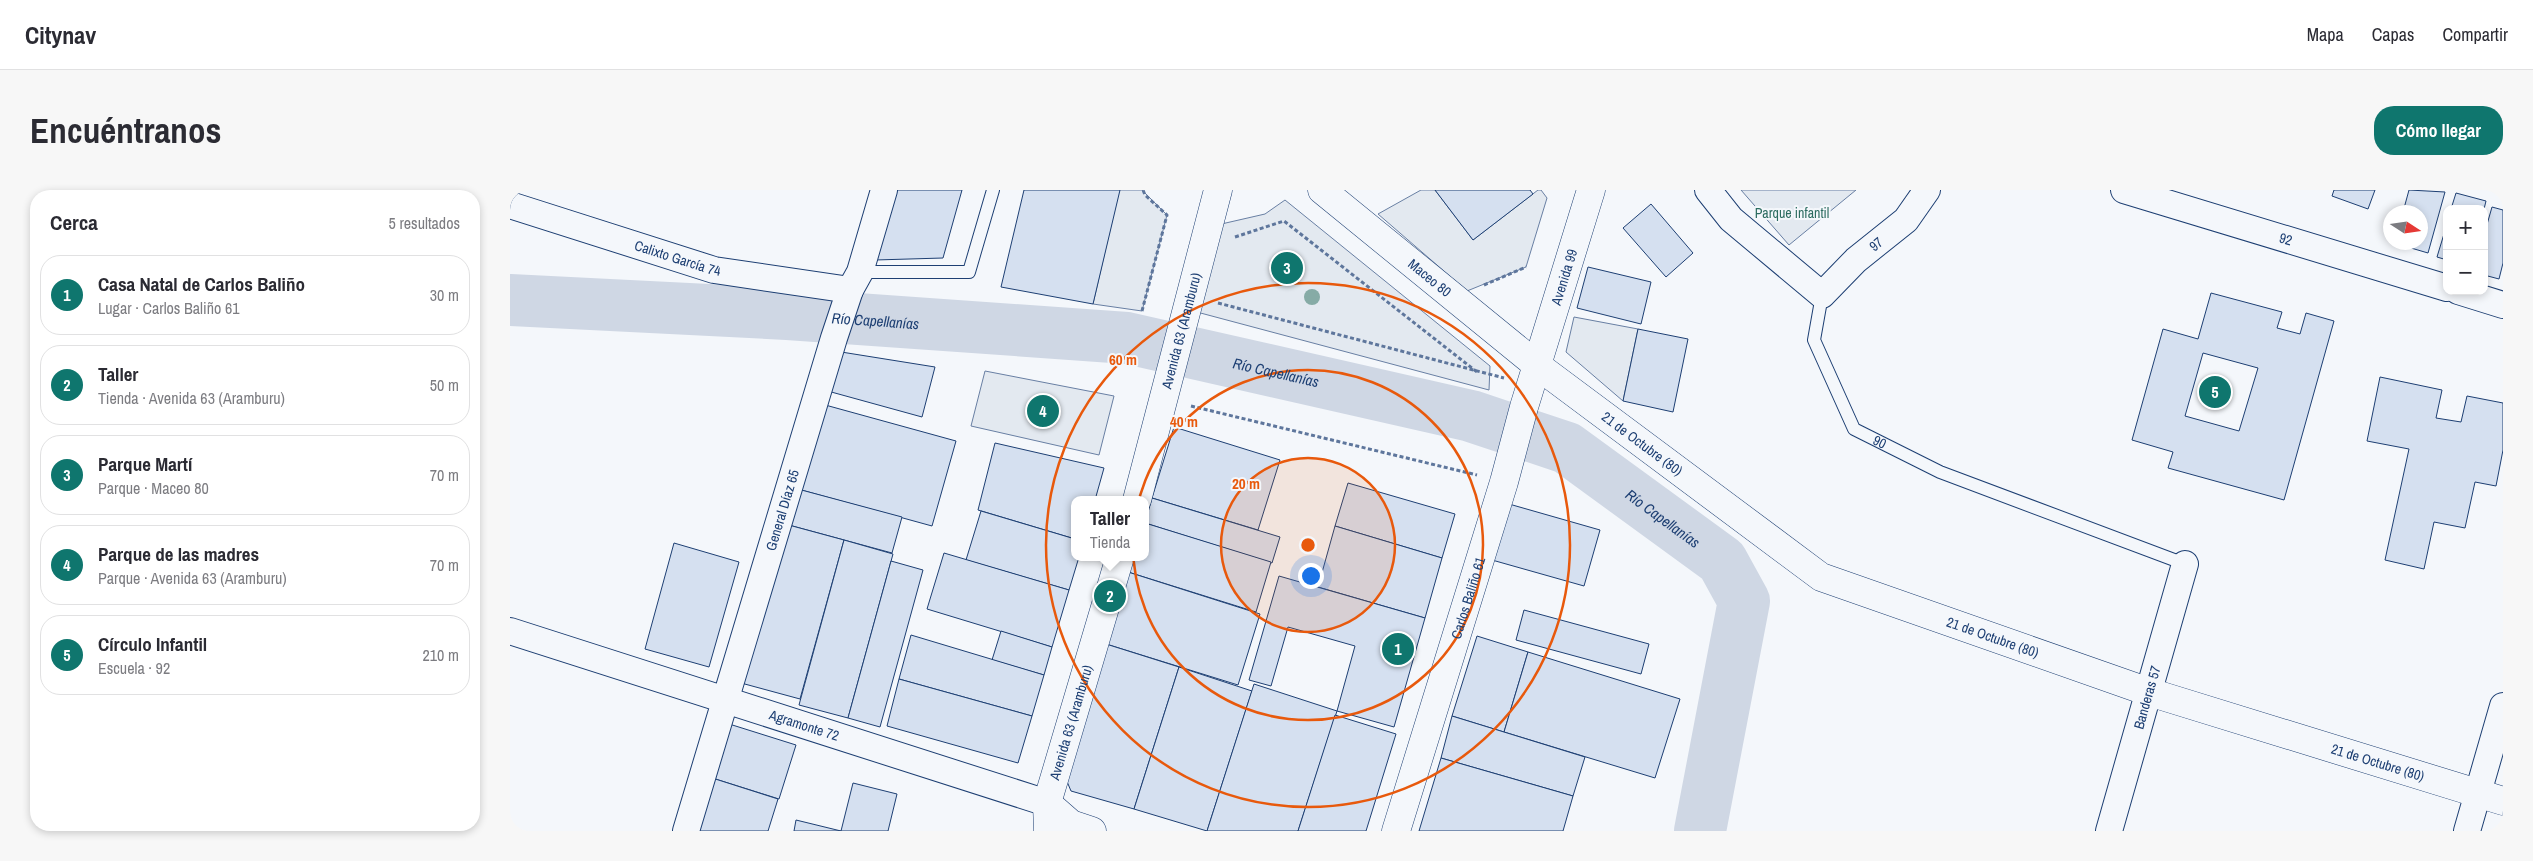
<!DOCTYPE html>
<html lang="es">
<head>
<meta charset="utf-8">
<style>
	:root { --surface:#fff; --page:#f7f7f7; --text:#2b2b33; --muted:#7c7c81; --line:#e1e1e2; --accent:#0f766e }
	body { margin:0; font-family:"Archivo Narrow",sans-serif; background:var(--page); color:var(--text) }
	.controls { position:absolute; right:15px; top:15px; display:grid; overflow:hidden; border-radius:10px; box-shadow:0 2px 8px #0003 }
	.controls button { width:45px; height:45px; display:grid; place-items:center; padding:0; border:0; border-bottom:1px solid var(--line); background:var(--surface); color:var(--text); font:25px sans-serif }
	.compass { position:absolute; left:1873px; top:15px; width:45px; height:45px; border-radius:50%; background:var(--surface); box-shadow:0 2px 8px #0003; rotate:102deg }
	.you { position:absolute; left:800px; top:385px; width:18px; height:18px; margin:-12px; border:4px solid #fff; border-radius:50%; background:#1a73e8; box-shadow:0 0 0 8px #1a73e833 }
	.badge { display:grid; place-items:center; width:32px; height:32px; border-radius:50%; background:var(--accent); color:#fff; font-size:16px; font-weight:700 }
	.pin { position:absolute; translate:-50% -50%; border:2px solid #fff; box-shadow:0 1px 5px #0006 }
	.popup { position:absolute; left:561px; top:306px; width:78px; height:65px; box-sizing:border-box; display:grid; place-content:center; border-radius:10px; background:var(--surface); filter:drop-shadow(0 1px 4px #0005); font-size:16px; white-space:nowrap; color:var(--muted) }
	.popup b { font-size:19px; color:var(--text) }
	.popup::after { content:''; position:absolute; left:50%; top:100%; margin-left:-10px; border:10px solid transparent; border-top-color:var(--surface) }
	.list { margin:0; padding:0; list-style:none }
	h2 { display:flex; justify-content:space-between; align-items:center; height:65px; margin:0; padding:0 20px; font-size:21px }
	h2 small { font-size:16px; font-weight:400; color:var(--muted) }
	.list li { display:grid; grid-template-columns:32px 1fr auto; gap:15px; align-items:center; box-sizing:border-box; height:80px; margin:0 10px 10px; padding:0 10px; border:1px solid var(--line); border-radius:20px }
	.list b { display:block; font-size:19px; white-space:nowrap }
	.list p { margin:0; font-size:16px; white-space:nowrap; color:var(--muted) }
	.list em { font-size:16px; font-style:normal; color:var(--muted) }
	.map { position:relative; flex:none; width:1993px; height:641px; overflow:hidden; border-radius:20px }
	header { display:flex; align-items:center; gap:30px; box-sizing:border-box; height:70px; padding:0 25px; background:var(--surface); border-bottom:1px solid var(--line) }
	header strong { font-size:24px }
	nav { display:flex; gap:28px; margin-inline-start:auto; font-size:18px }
	.intro { display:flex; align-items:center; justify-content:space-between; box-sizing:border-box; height:120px; padding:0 30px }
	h1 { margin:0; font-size:35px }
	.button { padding:12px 22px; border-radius:20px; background:var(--accent); color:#fff; font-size:18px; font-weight:700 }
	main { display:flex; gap:30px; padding:0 30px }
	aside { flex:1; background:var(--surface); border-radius:20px; box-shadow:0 2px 8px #0003 }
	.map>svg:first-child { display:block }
	.green { fill:#e3e9f0; stroke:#687fa3 }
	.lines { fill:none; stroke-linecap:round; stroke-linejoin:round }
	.river { stroke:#cfd7e4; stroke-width:52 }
	.building { fill:#d5e0f0; stroke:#1d3f73; fill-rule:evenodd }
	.lane-casing { stroke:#1d3f73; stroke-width:14 }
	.street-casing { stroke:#1d3f73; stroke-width:28 }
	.secondary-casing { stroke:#1d3f73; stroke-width:29 }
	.primary-casing { stroke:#1d3f73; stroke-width:29 }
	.path { stroke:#5e769c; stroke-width:3; stroke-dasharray:4 2.5; stroke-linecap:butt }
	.lane { stroke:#f4f7fb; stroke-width:12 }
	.street { stroke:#f4f7fb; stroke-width:26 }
	.secondary { stroke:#f4f7fb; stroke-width:28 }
	.primary { stroke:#f4f7fb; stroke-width:28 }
	.tree { fill:#86aba6 }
	.ring { fill:none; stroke:#e8590c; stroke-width:2.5 }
	.labels { text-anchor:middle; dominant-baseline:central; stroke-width:4; stroke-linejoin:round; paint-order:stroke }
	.park-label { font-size:14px; fill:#2c6c60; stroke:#f4f7fb }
	.street-label { font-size:14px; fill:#1d3f73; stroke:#f4f7fb }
	.water-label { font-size:15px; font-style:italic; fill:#1d3f73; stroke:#f4f7fb }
	.centre { fill:#e8590c; stroke:#f4f7fb; stroke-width:2.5 }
	.ring-label { font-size:15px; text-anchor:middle; font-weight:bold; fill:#e8590c; stroke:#f4f7fb; stroke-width:4; stroke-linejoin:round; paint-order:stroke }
</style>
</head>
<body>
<header>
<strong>Citynav</strong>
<nav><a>Mapa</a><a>Capas</a><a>Compartir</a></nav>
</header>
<div class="intro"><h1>Encuéntranos</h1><a class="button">Cómo llegar</a></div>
<main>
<aside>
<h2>Cerca<small>5 resultados</small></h2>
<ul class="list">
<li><span class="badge">1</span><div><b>Casa Natal de Carlos Baliño</b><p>Lugar · Carlos Baliño 61</p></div><em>30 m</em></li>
<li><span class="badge">2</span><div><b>Taller</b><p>Tienda · Avenida 63 (Aramburu)</p></div><em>50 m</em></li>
<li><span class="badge">3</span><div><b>Parque Martí</b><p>Parque · Maceo 80</p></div><em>70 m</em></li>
<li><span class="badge">4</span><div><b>Parque de las madres</b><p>Parque · Avenida 63 (Aramburu)</p></div><em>70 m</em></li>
<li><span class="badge">5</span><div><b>Círculo Infantil</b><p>Escuela · 92</p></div><em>210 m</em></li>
</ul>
</aside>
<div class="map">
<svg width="1993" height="641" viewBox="0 0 1993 641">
	<rect width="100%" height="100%" fill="#f4f7fb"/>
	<g class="green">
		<path d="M609 0H632L657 25 632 121 583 114Z"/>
		<path d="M911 0H925L963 50 1028 0H1031L1037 8 1016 77 957 101 868 24Z"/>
		<path d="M1231 0H1346L1279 55Z"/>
		<path d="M775 10 980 176 979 200 683 121 707 35 755 24Z"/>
		<path d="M1064 127 1128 139 1113 211 1056 162Z"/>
		<path d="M475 181 604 206 589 265 461 236Z"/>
	</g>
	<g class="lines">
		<path class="river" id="s1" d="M0 110 277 124 617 148 961 226 1057 258 1212 371 1234 411 1190 641"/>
	</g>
	<g class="building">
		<path d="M385 0H452L433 68 365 70Z"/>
		<path d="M514 0H610L583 114 491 97Z"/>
		<path d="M925 0H1020L1023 4 963 50Z"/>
		<path d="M1824 0H1865L1858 19 1822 6Z"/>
		<path d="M1899 0 1935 2 1918 63 1884 53 1910 52V22H1893Z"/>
		<path d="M1946 3 1976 11 1974 19H1941Z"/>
		<path d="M1141 14 1183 63 1156 87 1113 38Z"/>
		<path d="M1982 17 1993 20V73L1989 89 1974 85V45Z"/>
		<path d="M1937 34V70L1927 67Z"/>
		<path d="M1078 77 1141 92 1131 134 1067 118Z"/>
		<path d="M1701 103 1772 122 1767 138 1790 144 1796 123 1824 131 1774 310 1658 278 1663 262 1622 250 1653 139 1688 149ZM1693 163 1748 178 1729 241 1675 226Z"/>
		<path d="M1128 139 1178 149 1163 222 1113 211Z"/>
		<path d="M325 161 425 177 412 227 314 200Z"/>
		<path d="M1870 187 1932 200 1926 228 1951 232 1957 206 1993 213V260L1986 296 1965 292 1955 338 1924 332 1914 379 1875 370 1899 259 1857 251Z"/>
		<path d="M308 213 446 251 422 336 284 298Z"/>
		<path d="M664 237 770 270 748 340 642 308Z"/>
		<path d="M485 253 594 278 585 310H565V349L468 320Z"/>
		<path d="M838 293 945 324 932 368 825 336Z"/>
		<path d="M284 298 392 327 382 363 275 334Z"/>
		<path d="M642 308 770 347 762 373 635 333Z"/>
		<path d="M999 314 1090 340 1074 396 982 370Z"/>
		<path d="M471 321 565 349V367H569L559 400 456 370Z"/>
		<path d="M635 333 761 372 746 422 618 382 623 367H635Z"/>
		<path d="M275 334 334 350 290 509 231 493Z"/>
		<path d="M825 336 932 368 915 428 808 397Z"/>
		<path d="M334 350 383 364 338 528 289 515Z"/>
		<path d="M164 353 229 372 199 477 135 459Z"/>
		<path d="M434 363 559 400 542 457 417 419Z"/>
		<path d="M381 371 413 380 370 537 338 528Z"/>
		<path d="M618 382 750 424 728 495 596 454Z"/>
		<path d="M769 386 915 428 884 537 827 521 845 456 778 437 761 496 739 490Z"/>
		<path d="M1014 420 1139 454 1131 484 1006 450Z"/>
		<path d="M491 441 542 457 534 485 482 470Z"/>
		<path d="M401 445 534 485 522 526 389 489Z"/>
		<path d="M967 446 1018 462 994 542 942 526Z"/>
		<path d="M596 454 669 477 624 619 561 601 553 582Z"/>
		<path d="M1018 462 1170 509 1145 588 994 542Z"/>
		<path d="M669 477 742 501 697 641 624 619Z"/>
		<path d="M389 489 522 526 508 573 377 536Z"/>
		<path d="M744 494 827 521 788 641H697Z"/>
		<path d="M825 525 886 544 856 641H788Z"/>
		<path d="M942 526 1075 567 1063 606 931 568Z"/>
		<path d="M216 533 286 555 269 609 199 587Z"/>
		<path d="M931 568 1063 606 1053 641H909Z"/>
		<path d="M199 587 268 609 258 641H181Z"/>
		<path d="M343 593 387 604 378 641H284L286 630 331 641Z"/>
	</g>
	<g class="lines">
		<defs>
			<g id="lane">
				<path d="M350 82H459L483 0"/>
				<path id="s2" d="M1312 105 1304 150 1344 239 1430 282 1675 374"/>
			</g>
			<g id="street">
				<path id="s3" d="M1198 0 1221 29 1312 105 1346 70 1396 30 1417 0"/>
				<path id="s4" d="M1614 0 1937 98"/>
				<path id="s5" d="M0 15 204 80 340 100"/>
				<path d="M1948 101 1993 115"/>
				<path id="s6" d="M0 441 537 613"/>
				<path id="s7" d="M176 641 324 148 340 100 350 82 374 0"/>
				<path id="s8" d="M1599 641 1675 374"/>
				<path d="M1957 641 1993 516"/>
			</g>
			<g id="secondary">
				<path id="s9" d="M1028 176 1311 387 1639 502 1993 611"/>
				<path d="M537 613 561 634 582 641"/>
			</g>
			<g id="primary">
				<path id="s10" d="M812 0 1028 176"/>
				<path id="s11" d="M627 310 708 0"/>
				<path id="s12" d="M538 641 537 613 610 367"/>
				<path id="s13" d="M886 641 994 292 1014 217 1081 0"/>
			</g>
		</defs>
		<use href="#lane" class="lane-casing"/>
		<use href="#street" class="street-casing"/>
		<use href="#secondary" class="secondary-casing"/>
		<use href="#primary" class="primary-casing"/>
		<g class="path">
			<path d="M725 47 774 31 967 182"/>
			<path d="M974 95 1016 77"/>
			<path d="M708 113 994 188"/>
			<path d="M632 121 657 25 635 5 633 0"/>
			<path d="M681 216 967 285"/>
		</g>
		<use href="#lane" class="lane"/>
		<use href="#street" class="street"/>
		<use href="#secondary" class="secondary"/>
		<use href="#primary" class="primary"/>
	</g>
	<circle class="tree" cx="802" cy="107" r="8"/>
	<circle cx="798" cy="355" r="87" fill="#e8590c" fill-opacity=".12"/>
	<g class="ring">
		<circle cx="798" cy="355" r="87"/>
		<circle cx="798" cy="355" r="175"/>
		<circle cx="798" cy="355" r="262"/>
	</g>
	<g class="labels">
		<g class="park-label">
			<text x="1282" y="23">Parque infantil</text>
		</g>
		<g class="street-label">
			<text stroke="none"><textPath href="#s4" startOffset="169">92</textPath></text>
			<text stroke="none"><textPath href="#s3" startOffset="230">97</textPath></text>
			<text stroke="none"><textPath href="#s5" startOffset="176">Calixto García 74</textPath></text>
			<text stroke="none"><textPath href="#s10" startOffset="139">Maceo 80</textPath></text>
			<text stroke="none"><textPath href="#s13" startOffset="579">Avenida 99</textPath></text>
			<text stroke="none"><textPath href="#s11" startOffset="175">Avenida 63 (Aramburu)</textPath></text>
			<text stroke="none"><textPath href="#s2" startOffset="172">90</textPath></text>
			<text stroke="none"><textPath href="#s9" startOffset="130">21 de Octubre (80)</textPath></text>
			<text stroke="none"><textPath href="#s7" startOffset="335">General Díaz 65</textPath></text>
			<text stroke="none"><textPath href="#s13" startOffset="244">Carlos Baliño 61</textPath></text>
			<text stroke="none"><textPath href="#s9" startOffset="535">21 de Octubre (80)</textPath></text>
			<text stroke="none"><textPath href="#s8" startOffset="139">Banderas 57</textPath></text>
			<text stroke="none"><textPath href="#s12" startOffset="112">Avenida 63 (Aramburu)</textPath></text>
			<text stroke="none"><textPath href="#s6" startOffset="309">Agramonte 72</textPath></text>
			<text stroke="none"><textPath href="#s9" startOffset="940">21 de Octubre (80)</textPath></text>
		</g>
		<g class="water-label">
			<text stroke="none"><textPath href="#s1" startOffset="366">Río Capellanías</textPath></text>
			<text stroke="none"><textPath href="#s1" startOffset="771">Río Capellanías</textPath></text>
			<text stroke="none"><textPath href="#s1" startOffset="1191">Río Capellanías</textPath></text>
		</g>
	</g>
	<circle cx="798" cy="355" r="8" class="centre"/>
	<g class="ring-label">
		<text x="613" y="175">60 m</text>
		<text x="674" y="237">40 m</text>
		<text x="736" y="299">20 m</text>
	</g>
</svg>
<div class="controls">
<button>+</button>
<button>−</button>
</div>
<svg class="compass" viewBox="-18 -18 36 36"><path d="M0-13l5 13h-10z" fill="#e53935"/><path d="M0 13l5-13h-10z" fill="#7c7c81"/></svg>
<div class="you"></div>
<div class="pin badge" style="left:888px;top:459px">1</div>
<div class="pin badge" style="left:600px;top:406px">2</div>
<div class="popup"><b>Taller</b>Tienda</div>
<div class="pin badge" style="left:777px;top:78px">3</div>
<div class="pin badge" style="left:533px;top:221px">4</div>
<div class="pin badge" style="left:1705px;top:202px">5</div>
</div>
</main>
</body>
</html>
